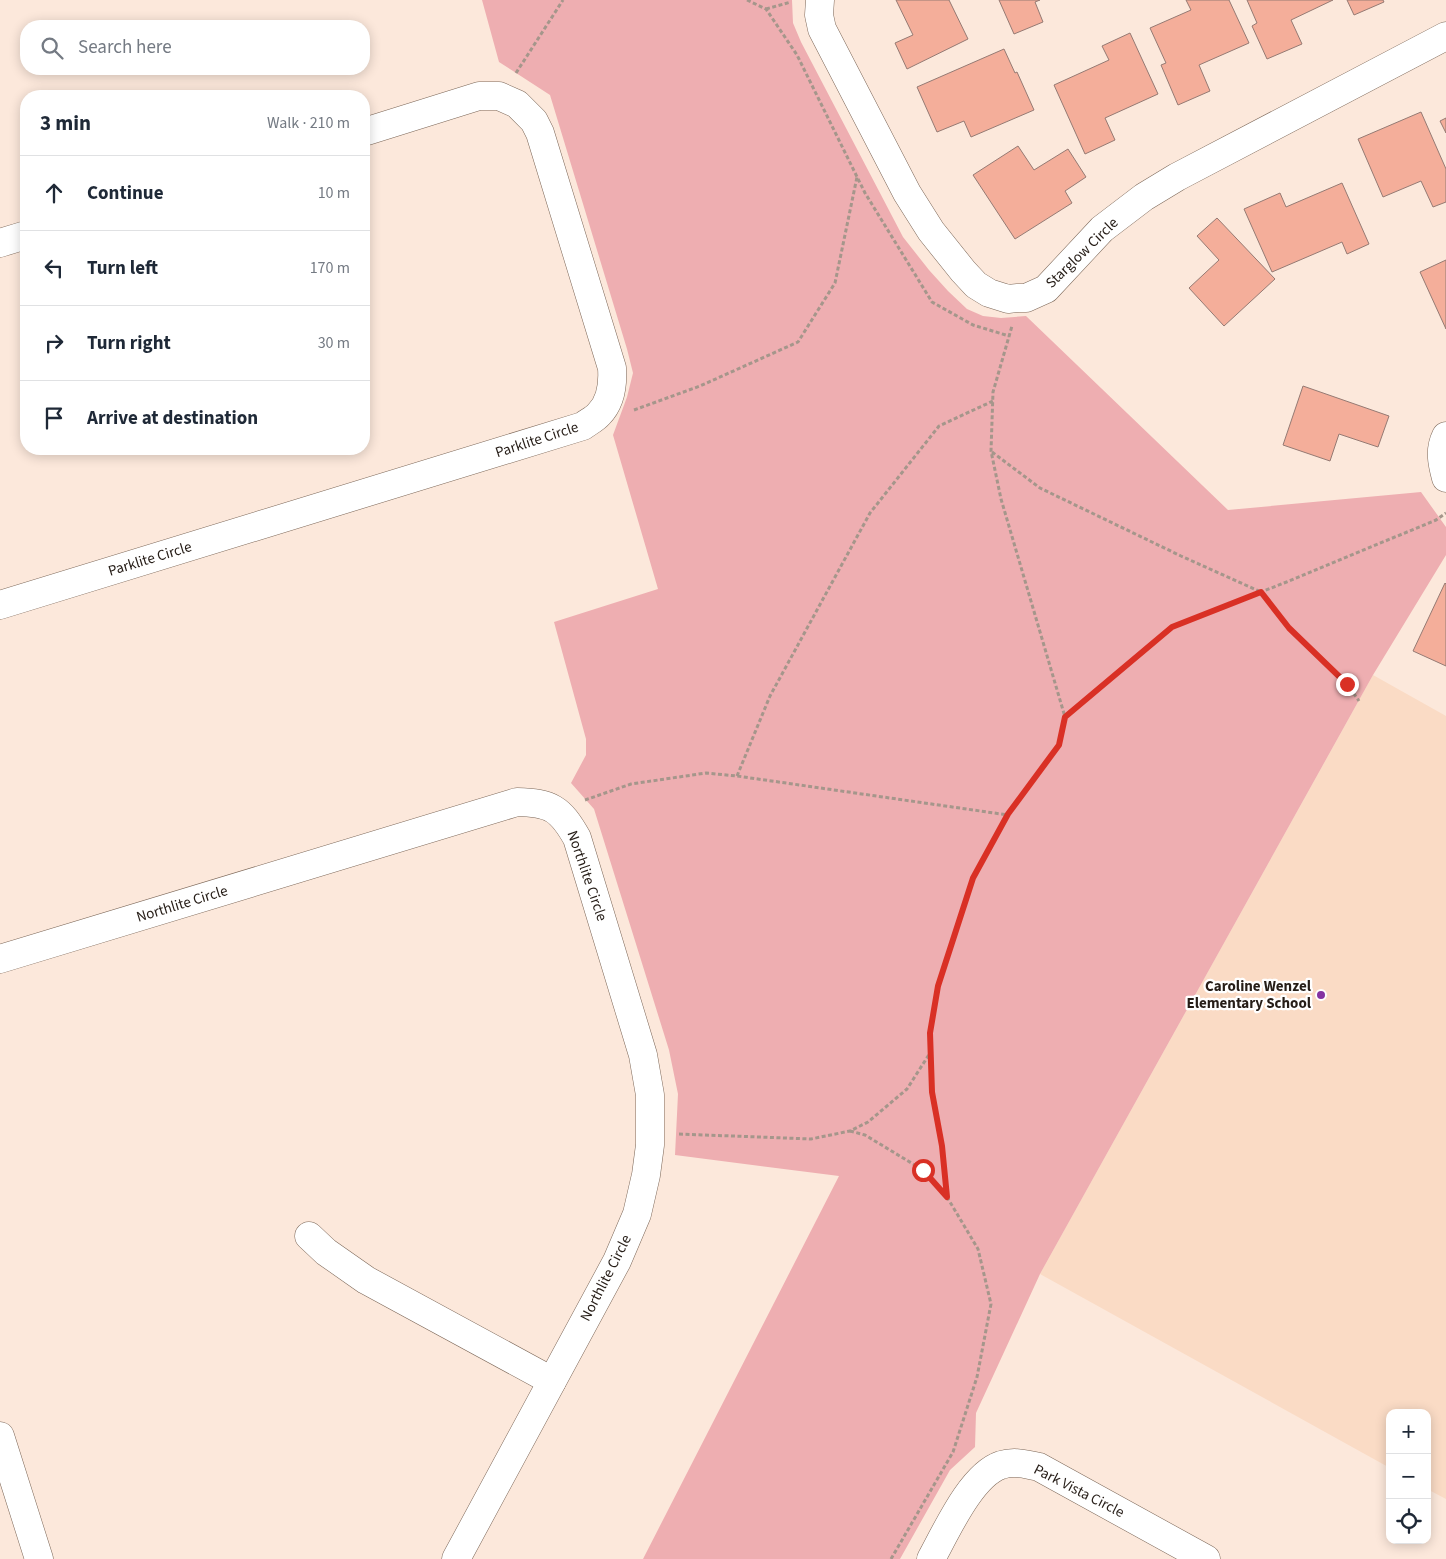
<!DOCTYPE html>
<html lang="en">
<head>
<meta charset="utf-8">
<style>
	:root { --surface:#fff; --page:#f2f2f3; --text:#1f2937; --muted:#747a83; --line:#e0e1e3 }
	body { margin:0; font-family:"Source Sans 3",sans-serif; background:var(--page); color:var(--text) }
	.controls { position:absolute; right:15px; bottom:15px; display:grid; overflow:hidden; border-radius:10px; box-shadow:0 2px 12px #0003 }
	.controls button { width:45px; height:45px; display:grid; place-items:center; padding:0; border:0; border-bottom:1px solid var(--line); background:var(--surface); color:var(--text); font:25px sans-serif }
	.stop { position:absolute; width:15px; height:15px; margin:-11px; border:4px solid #d93025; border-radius:50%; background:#fff }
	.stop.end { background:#d93025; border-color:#fff; box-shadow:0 1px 5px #0008 }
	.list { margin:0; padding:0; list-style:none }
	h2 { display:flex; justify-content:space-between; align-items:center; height:65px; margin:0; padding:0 20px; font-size:21px }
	h2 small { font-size:16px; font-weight:400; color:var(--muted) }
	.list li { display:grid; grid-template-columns:32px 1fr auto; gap:15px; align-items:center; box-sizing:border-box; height:75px; padding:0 20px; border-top:1px solid var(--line) }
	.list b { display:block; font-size:19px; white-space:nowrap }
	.list em { font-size:16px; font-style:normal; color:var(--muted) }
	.icon { flex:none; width:28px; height:28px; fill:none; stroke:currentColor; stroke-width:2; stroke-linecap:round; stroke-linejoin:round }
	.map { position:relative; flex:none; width:1446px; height:1559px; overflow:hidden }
	.search { position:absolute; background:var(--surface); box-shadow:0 2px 12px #0003; left:20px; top:20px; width:350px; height:55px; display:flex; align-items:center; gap:12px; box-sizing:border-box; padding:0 18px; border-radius:20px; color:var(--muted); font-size:19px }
	.panel { position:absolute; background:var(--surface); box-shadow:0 2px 12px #0003; left:20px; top:90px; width:350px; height:365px; border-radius:20px }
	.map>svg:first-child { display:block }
	.built { fill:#fadbc5 }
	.green { fill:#eeaeb1 }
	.building { fill:#f4ae9a; stroke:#957a73 }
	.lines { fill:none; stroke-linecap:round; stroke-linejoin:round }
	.minor-casing { stroke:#7c6758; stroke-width:29 }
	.path { stroke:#a5968b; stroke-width:3; stroke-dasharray:4 2.5; stroke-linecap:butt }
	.minor { stroke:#fff; stroke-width:28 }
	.route { stroke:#d93025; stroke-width:6 }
	.poi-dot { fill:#8433a2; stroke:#fff; stroke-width:2 }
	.labels { text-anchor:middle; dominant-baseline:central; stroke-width:4.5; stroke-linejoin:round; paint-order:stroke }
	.street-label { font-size:15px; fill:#261d17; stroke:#fff }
	.poi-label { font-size:15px; font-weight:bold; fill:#261d17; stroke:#fff; text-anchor:end }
</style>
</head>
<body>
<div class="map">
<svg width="1446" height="1559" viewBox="0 0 1446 1559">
	<rect width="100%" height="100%" fill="#fce8db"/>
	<path class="built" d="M1373 675 1446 716V1499L1427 1489V1413H1390V1468L1040 1274Z"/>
	<path class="green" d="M482 0H792L793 23 801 42 903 237 929 270 948 291 967 309 983 316 1001 318 1026 316 1228 510 1421 492 1446 527V555L1373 675 1040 1274 976 1413 975 1447 950 1470 900 1559H643L839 1176 675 1155 678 1094 669 1050 594 809 571 783 586 755V739L554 622 658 589 613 435 627 397 633 373 627 349 550 95 499 62Z"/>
	<g class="building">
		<path d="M896 0H949L968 39 907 69 895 43 913 35Z"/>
		<path d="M999 0H1040L1035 2 1043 22 1014 34Z"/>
		<path d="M1186 0H1229L1249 43 1199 65 1210 91 1178 105 1161 65 1166 63 1150 28 1191 10Z"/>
		<path d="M1247 0H1333L1291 20 1302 44 1267 59 1252 26 1257 23Z"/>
		<path d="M1347 0H1383L1384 2 1354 15Z"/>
		<path d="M1130 33 1158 94 1105 118 1115 140 1085 154 1054 85 1109 60 1102 46Z"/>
		<path d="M1004 49 1015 73 1017 72 1034 110 971 137 964 121 937 132 917 87Z"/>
		<path d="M1421 112 1446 169V202L1433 207 1421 181 1383 197 1358 139Z"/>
		<path d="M1446 118V133L1440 121Z"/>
		<path d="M1018 146 1034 170 1068 149 1086 177 1065 191 1072 203 1015 239 973 175Z"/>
		<path d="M1342 183 1369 244 1347 254 1342 242 1272 272 1244 209 1280 193 1286 207Z"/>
		<path d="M1217 218 1275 279 1224 326 1189 288 1219 260 1197 236Z"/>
		<path d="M1446 260V329L1420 272Z"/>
		<path d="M1303 386 1389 416 1378 447 1339 434 1330 461 1283 445Z"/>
		<path d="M1445 583 1446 584V666L1413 651Z"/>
	</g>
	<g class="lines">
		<defs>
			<g id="minor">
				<path d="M820 0 819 15 822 29 907 193 931 231 963 271 976 285 989 293 1008 299 1018 298H1026L1046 289 1102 229 1144 197 1177 177 1446 36"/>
				<path d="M0 243 26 235"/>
				<path d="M1446 436C1439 450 1442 463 1446 478"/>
				<path d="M0 605 583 426C588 422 595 419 599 414 611 402 613 383 612 368L540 133 534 121 517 104 499 96H479L364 132"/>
				<path d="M0 959 517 802C551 803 560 808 577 838L643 1055 650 1095V1145L646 1175 637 1214 617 1261 456 1559"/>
				<path d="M309 1236 326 1252 366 1280 552 1381"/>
				<path d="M0 1436 39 1559"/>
				<path d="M931 1559C946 1532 971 1475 1001 1465 1014 1461 1026 1464 1039 1467L1206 1559"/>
			</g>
		</defs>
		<use href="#minor" class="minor-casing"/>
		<g class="path">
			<path d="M747 0 766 9 797 55 865 193 932 302 973 325 1009 336"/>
			<path d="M766 9 791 2"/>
			<path d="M516 73 563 0"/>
			<path d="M634 410 700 386 798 342 835 283 857 177"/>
			<path d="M992 452 1040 488 1181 556 1261 592 1289 628 1347 684 1359 701"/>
			<path d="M1065 717 1172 627 1284 583 1436 520 1446 513"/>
			<path d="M737 776 770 696 870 513 939 426 993 401"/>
			<path d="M585 800 631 784 706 773 737 776 1008 815"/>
			<path d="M850 1131 865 1135 923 1170 946 1197"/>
			<path d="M679 1134 811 1139 850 1131 868 1122 907 1089 930 1053"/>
			<path d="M891 1559 953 1452 977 1377 991 1304 978 1249 947 1197 942 1146 932 1092 930 1033 938 986 973 878 1008 815 1059 745 1065 717 1001 499 991 451 993 392 1012 326"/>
		</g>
		<use href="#minor" class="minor"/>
	</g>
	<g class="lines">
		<path class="route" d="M923 1170 947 1197 942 1146 932 1092 930 1033 938 986 973 878 1008 814 1059 745 1065 717 1172 627 1261 592 1289 628 1347 684"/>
	</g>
	<circle class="poi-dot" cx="1321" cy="995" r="5"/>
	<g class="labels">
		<g class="street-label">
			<text transform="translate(1082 253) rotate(-44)">Starglow Circle</text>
			<text transform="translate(537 440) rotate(-18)">Parklite Circle</text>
			<text transform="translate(150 559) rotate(-17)">Parklite Circle</text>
			<text transform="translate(587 876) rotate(71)">Northlite Circle</text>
			<text transform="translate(182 904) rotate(-17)">Northlite Circle</text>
			<text transform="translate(606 1278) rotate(-63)">Northlite Circle</text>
			<text transform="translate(1079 1491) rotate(27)">Park Vista Circle</text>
		</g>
		<g class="poi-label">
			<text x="1311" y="986">Caroline Wenzel<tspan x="1311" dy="17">Elementary School</tspan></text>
		</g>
	</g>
</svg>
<div class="controls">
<button>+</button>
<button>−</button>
<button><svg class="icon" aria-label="locate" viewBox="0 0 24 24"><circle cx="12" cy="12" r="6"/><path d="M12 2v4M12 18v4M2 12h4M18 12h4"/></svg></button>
</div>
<div class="stop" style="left:923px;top:1170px"></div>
<div class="stop end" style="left:1347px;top:684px"></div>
<div class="search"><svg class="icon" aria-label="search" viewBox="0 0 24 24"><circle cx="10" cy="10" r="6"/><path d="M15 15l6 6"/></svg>Search here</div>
<section class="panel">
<h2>3 min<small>Walk · 210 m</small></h2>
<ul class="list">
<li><svg class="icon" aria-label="ahead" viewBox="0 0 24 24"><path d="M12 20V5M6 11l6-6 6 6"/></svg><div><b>Continue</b></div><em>10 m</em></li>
<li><svg class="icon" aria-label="left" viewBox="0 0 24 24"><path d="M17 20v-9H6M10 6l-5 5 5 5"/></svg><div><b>Turn left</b></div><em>170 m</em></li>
<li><svg class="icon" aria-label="right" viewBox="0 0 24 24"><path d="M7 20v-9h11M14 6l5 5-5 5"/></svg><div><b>Turn right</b></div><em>30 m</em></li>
<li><svg class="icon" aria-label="arrive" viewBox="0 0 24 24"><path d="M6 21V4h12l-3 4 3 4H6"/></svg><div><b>Arrive at destination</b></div></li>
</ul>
</section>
</div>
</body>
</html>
